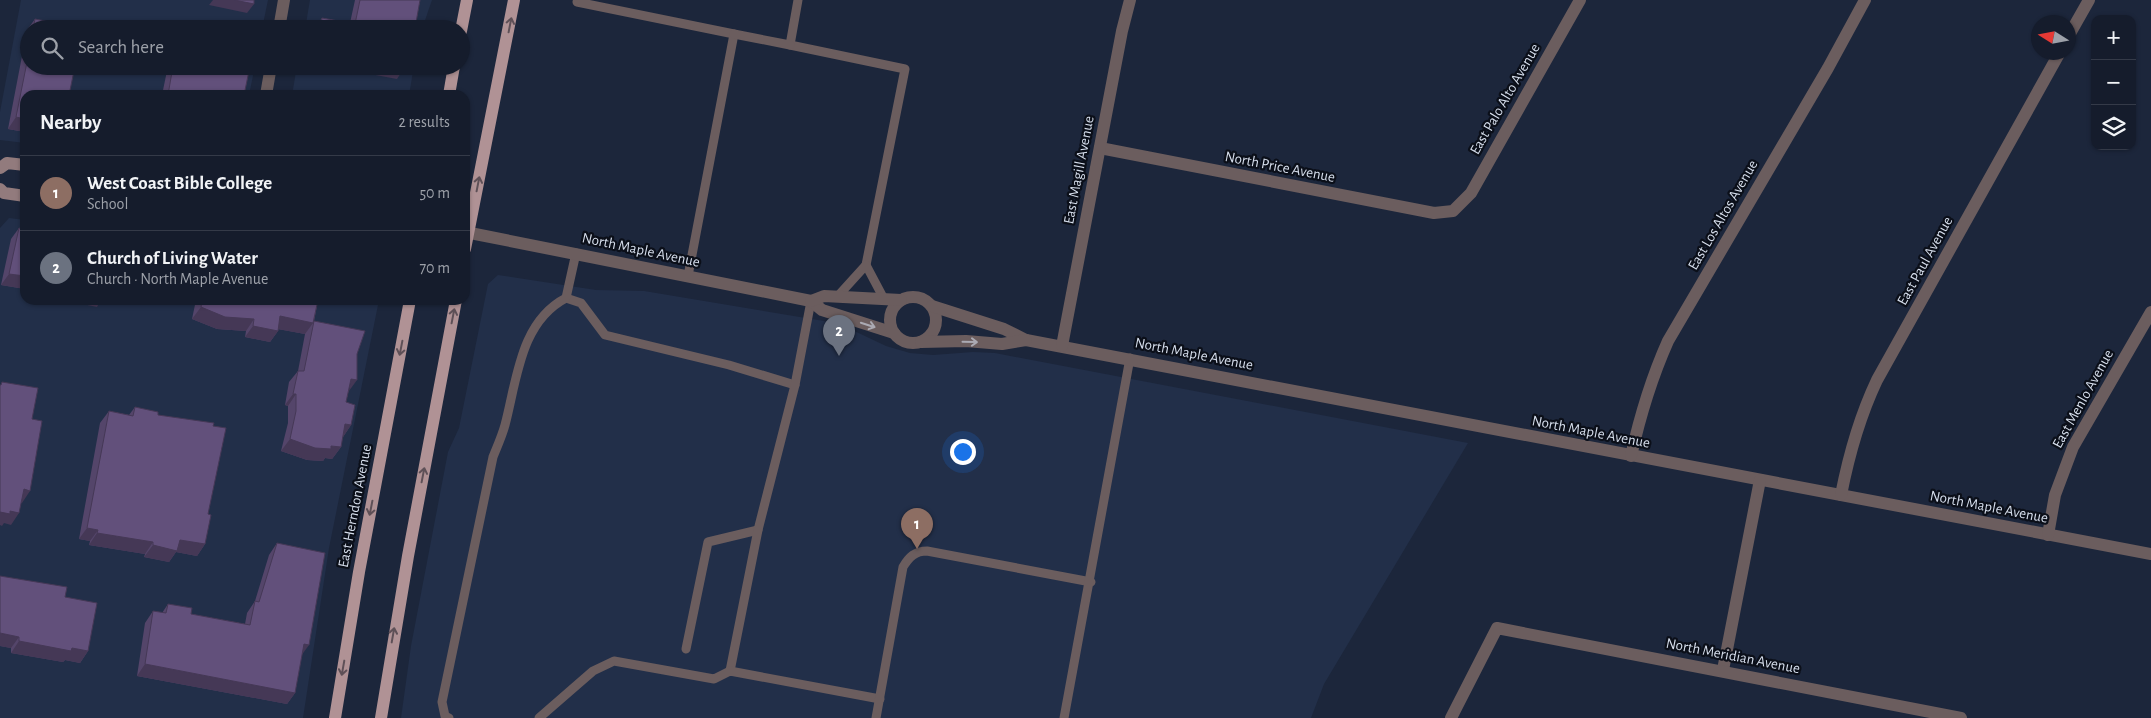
<!DOCTYPE html>
<html lang="en">
<head>
<meta charset="utf-8">
<style>
	:root { --surface:#151c2c; --page:#222938; --text:#f1f3f6; --muted:#9da1a9; --line:#343a48; --accent:#8c9099 }
	body { margin:0; font-family:"Alegreya Sans",sans-serif; background:var(--page); color:var(--text) }
	.controls { position:absolute; right:15px; top:15px; display:grid; overflow:hidden; border-radius:10px; box-shadow:0 1px 4px #0004 }
	.controls button { width:45px; height:45px; display:grid; place-items:center; padding:0; border:0; border-bottom:1px solid var(--line); background:var(--surface); color:var(--text); font:25px sans-serif }
	.compass { position:absolute; left:2031px; top:15px; width:45px; height:45px; border-radius:50%; background:var(--surface); box-shadow:0 1px 4px #0004; rotate:281deg }
	.you { position:absolute; left:962px; top:451px; width:18px; height:18px; margin:-12px; border:4px solid #fff; border-radius:50%; background:#1a73e8; box-shadow:0 0 0 8px #1a73e833 }
	.badge { display:grid; place-items:center; width:32px; height:32px; border-radius:50%; background:var(--accent); color:#fff; font-size:16px; font-weight:700 }
	.pin { position:absolute; translate:-50% -41px; filter:drop-shadow(0 1px 2px #0008) }
	.pin::after { content:''; position:absolute; top:26px; width:18px; height:15px; background:inherit; clip-path:polygon(0 0,100% 0,50% 100%) }
	.list { margin:0; padding:0; list-style:none }
	h2 { display:flex; justify-content:space-between; align-items:center; height:65px; margin:0; padding:0 20px; font-size:21px }
	h2 small { font-size:16px; font-weight:400; color:var(--muted) }
	.list li { display:grid; grid-template-columns:32px 1fr auto; gap:15px; align-items:center; box-sizing:border-box; height:75px; padding:0 20px; border-top:1px solid var(--line) }
	.list b { display:block; font-size:19px; white-space:nowrap }
	.list p { margin:0; font-size:16px; white-space:nowrap; color:var(--muted) }
	.list em { font-size:16px; font-style:normal; color:var(--muted) }
	.icon { flex:none; width:28px; height:28px; fill:none; stroke:currentColor; stroke-width:2; stroke-linecap:round; stroke-linejoin:round }
	.map { position:relative; flex:none; width:2151px; height:718px; overflow:hidden }
	.search { position:absolute; background:var(--surface); box-shadow:0 1px 4px #0004; left:20px; top:20px; width:450px; height:55px; display:flex; align-items:center; gap:12px; box-sizing:border-box; padding:0 18px; border-radius:28px; color:var(--muted); font-size:19px }
	.panel { position:absolute; background:var(--surface); box-shadow:0 1px 4px #0004; left:20px; top:90px; width:450px; height:215px; border-radius:15px }
	.map>svg:first-child { display:block }
	.built { fill:#222f49 }
	.lines { fill:none; stroke-linecap:round; stroke-linejoin:round }
	.lane { stroke:#6b5d5e; stroke-width:9 }
	.street { stroke:#6b5d5e; stroke-width:12 }
	.secondary { stroke:#927b7d; stroke-width:12 }
	.primary { stroke:#b09295; stroke-width:12 }
	.wall { fill:#54456a }
	.shaded-wall { fill:#453856 }
	.building { fill:#62507b; stroke:#453856 }
	.oneway { stroke:#5e5057 }
	.oneway2 { stroke:#abaab3 }
	.labels { text-anchor:middle; dominant-baseline:central; stroke-width:4.5; stroke-linejoin:round; paint-order:stroke }
	.street-label { font-size:15px; fill:#d6deec; stroke:#0b0f19 }
</style>
</head>
<body>
<div class="map">
<svg width="2151" height="718" viewBox="0 0 2151 718">
	<rect width="100%" height="100%" fill="#1c263b"/>
	<g class="built">
		<path d="M21 0H268L262 29H29V66H255L249 95H25V143L0 140V112Z"/>
		<path d="M310 0H432L422 29H305Z"/>
		<path d="M297 66H414L409 95H292Z"/>
		<path d="M9 218 25 220V300H379L329 548 303 718H0V228Z"/>
		<path d="M498 275 596 290 644 291 824 321 848 328 886 346 910 353 933 355 973 352 995 353 1468 443 1324 684 1311 718H401L411 646 448 452 459 428 488 284Z"/>
	</g>
	<g class="lines">
		<g class="lane">
			<path d="M798 0 790 45 905 69 866 265"/>
			<path d="M577 2 734 34 688 276"/>
			<path d="M734 34 790 45"/>
			<path d="M837 297 866 265 884 299"/>
			<path d="M566 298 581 303 605 335 729 365 795 385"/>
			<path d="M686 649 708 542 758 530"/>
			<path d="M730 671 758 530 795 385 811 301"/>
			<path d="M449 718 445 716 442 702 493 457C497 447 502 436 505 425 517 380 520 322 566 298L576 253"/>
			<path d="M539 718 593 671 614 661 714 679 730 671 880 699"/>
			<path d="M876 718 903 567C909 557 915 551 927 551L1091 582"/>
			<path d="M1064 718 1130 358"/>
		</g>
		<g class="street">
			<path d="M279 29 284 0"/>
			<path d="M2068 37 2089 0"/>
			<path d="M266 95 271 66"/>
			<path d="M1100 148 1434 213 1453 211 1471 193 1580 0"/>
			<path d="M465 232 811 301 822 310 894 333"/>
			<circle cx="913" cy="320" r="23"/>
			<path d="M811 301 824 296 901 300"/>
			<path d="M932 306 1004 329 1026 340 2151 554"/>
			<path d="M921 342 966 341 1002 344 1026 340"/>
			<path d="M1062 346 1122 31 1130 0"/>
			<path d="M1631 456C1640 416 1651 379 1668 341L1828 68 1865 0"/>
			<path d="M1841 495C1849 454 1859 418 1877 380L2060 52"/>
			<path d="M2048 535 2055 495 2073 447 2151 312"/>
			<path d="M1723 670 1760 480"/>
			<path d="M1451 718 1497 628 1961 718"/>
		</g>
		<g class="secondary">
			<path d="M0 168 7 163 25 165"/>
			<path d="M0 189 4 193 25 196"/>
		</g>
		<g class="primary">
			<path d="M461 31 467 0"/>
			<path d="M449 95 454 66"/>
			<path d="M465 249 514 0"/>
			<path d="M335 718 359 572 410 300"/>
			<path d="M381 718 408 556 456 300"/>
		</g>
	</g>
	<g class="wall">
		<path d="M355 0H420L415 28 414 29H314L322 18 350 23Z"/>
		<path d="M35 19 82 29H29V66L25 95V132L8 129 27 30Z"/>
		<path d="M168 66H250L244 95H162Z"/>
		<path d="M19 228 25 289 1 285 11 239Z"/>
		<path d="M196 300H318L314 321 357 354 346 402 351 425 343 437H342L341 447 332 459 325 458 323 461 307 460 281 451 288 423V406L285 405 289 382 298 371 305 334 278 329V331L270 342 245 337 246 331 217 329 192 319Z"/>
		<path d="M135 407 158 415 213 426 208 514 205 544 197 556 176 552 169 562 144 557 145 554 89 545 90 541 79 539 100 423 109 411 129 415Z"/>
		<path d="M277 543 302 654 295 693 287 704 137 676 145 623 153 611 162 613 168 604 191 614 245 624 247 613 255 601 269 555Z"/>
		<path d="M0 576 65 597 88 651 80 663 65 660 63 662 11 653V648L0 646Z"/>
	</g>
	<g class="shaded-wall">
		<path d="M213 0H234L254 4 247 13 209 5Z"/>
		<path d="M327 66H392L404 68 397 79Z"/>
		<path d="M16 117 25 119V132L8 129Z"/>
		<path d="M9 274 25 276V289L1 285Z"/>
		<path d="M74 300H101L97 307 73 302Z"/>
		<path d="M201 307 254 319 246 331 217 329 192 319Z"/>
		<path d="M280 316 313 323 305 334 272 328Z"/>
		<path d="M253 326 278 331 270 342 245 337Z"/>
		<path d="M351 379 357 380 349 391Z"/>
		<path d="M293 394H296L288 406 285 405Z"/>
		<path d="M345 424 351 425 343 437 337 436Z"/>
		<path d="M290 439 331 446 341 447 332 459 325 458 323 461 307 460 281 451Z"/>
		<path d="M24 489 30 491 22 503 16 501Z"/>
		<path d="M10 511 19 513 11 525 4 523 2 526 0 525V512Z"/>
		<path d="M87 528 98 530 90 541 79 539Z"/>
		<path d="M97 533 153 542 145 554 89 545Z"/>
		<path d="M180 540 205 544 197 556 176 552 169 562 144 557 153 545Z"/>
		<path d="M0 633 19 637 11 648 0 646Z"/>
		<path d="M19 641 72 648 88 651 80 663 65 660 63 662 11 653Z"/>
		<path d="M304 644 309 645 301 656Z"/>
		<path d="M145 664 295 693 287 704 137 676Z"/>
	</g>
	<g class="building">
		<path d="M234 0H254V4Z"/>
		<path d="M360 0H420L415 28 412 27V29H320L322 18 355 24Z"/>
		<path d="M35 19 82 28V29H33Z"/>
		<path d="M29 52V66H75L69 95H25V119L16 117Z"/>
		<path d="M173 66H250L244 95H168Z"/>
		<path d="M392 66H405L404 68Z"/>
		<path d="M19 228 25 229V276L9 274Z"/>
		<path d="M202 300H318L313 323 280 316 278 331 253 326 254 319 225 317 201 307Z"/>
		<path d="M314 321 365 331 357 354V380L351 379 346 402 355 405 351 425 345 424 341 447 331 446V449L315 448 290 439 296 411V394H293L298 371H304Z"/>
		<path d="M2 382 38 388 32 419 42 421 30 491 24 489 19 513 10 511V514L0 512V385H1Z"/>
		<path d="M135 407 158 412V415L214 423 213 426 226 428 208 514 211 515 205 544 180 540 177 551 153 545V542L97 533 98 530 87 528 109 411 133 416Z"/>
		<path d="M277 543 325 553 309 645 304 644 295 693 145 664 153 611 166 613 168 604 192 608 191 614 250 625 255 601 259 602Z"/>
		<path d="M0 576 67 587 65 597 97 603 88 651 72 648 71 651 19 641V637L0 633Z"/>
	</g>
	<defs><path id="oneway-shaft" d="M-6 0H5M1.5-3L5.5 0L1.5 3" fill="none" stroke-width="1.6" stroke-linecap="round" stroke-linejoin="round" transform="scale(1.25)"/></defs>
	<g class="oneway">
		<use href="#oneway-shaft" transform="translate(510 25) rotate(-79)"/>
		<use href="#oneway-shaft" transform="translate(478 184) rotate(-79)"/>
		<use href="#oneway-shaft" transform="translate(453 316) rotate(-79)"/>
		<use href="#oneway-shaft" transform="translate(401 348) rotate(101)"/>
		<use href="#oneway-shaft" transform="translate(423 475) rotate(-79)"/>
		<use href="#oneway-shaft" transform="translate(371 508) rotate(101)"/>
		<use href="#oneway-shaft" transform="translate(393 635) rotate(-80)"/>
		<use href="#oneway-shaft" transform="translate(343 668) rotate(100)"/>
	</g>
	<g class="oneway2">
		<use href="#oneway-shaft" transform="translate(868 325) rotate(18)"/>
		<use href="#oneway-shaft" transform="translate(970 342) rotate(1)"/>
	</g>
	<g class="labels">
		<g class="street-label">
			<text transform="translate(1505 99) rotate(-60)">East Palo Alto Avenue</text>
			<text transform="translate(1280 167) rotate(11)">North Price Avenue</text>
			<text transform="translate(1079 170) rotate(-79)">East Magill Avenue</text>
			<text transform="translate(1723 215) rotate(-60)">East Los Altos Avenue</text>
			<text transform="translate(641 250) rotate(12)">North Maple Avenue</text>
			<text transform="translate(1925 261) rotate(-61)">East Paul Avenue</text>
			<text transform="translate(1194 354) rotate(11)">North Maple Avenue</text>
			<text transform="translate(2083 399) rotate(-61)">East Menlo Avenue</text>
			<text transform="translate(1591 432) rotate(11)">North Maple Avenue</text>
			<text transform="translate(355 506) rotate(-79)">East Herndon Avenue</text>
			<text transform="translate(1989 507) rotate(11)">North Maple Avenue</text>
			<text transform="translate(1733 656) rotate(11)">North Meridian Avenue</text>
		</g>
	</g>
</svg>
<div class="controls">
<button>+</button>
<button>−</button>
<button><svg class="icon" aria-label="layers" viewBox="0 0 24 24"><path d="M12 4l9 5-9 5-9-5zM3 14l9 5 9-5"/></svg></button>
</div>
<svg class="compass" viewBox="-18 -18 36 36"><path d="M0-13l5 13h-10z" fill="#e53935"/><path d="M0 13l5-13h-10z" fill="#9da1a9"/></svg>
<div class="you"></div>
<div class="pin badge" style="left:917px;top:549px;background:#8d6e63">1</div>
<div class="pin badge" style="left:839px;top:356px;background:#6b7280">2</div>
<div class="search"><svg class="icon" aria-label="search" viewBox="0 0 24 24"><circle cx="10" cy="10" r="6"/><path d="M15 15l6 6"/></svg>Search here</div>
<section class="panel">
<h2>Nearby<small>2 results</small></h2>
<ul class="list">
<li><span class="badge" style="background:#8d6e63">1</span><div><b>West Coast Bible College</b><p>School</p></div><em>50 m</em></li>
<li><span class="badge" style="background:#6b7280">2</span><div><b>Church of Living Water</b><p>Church · North Maple Avenue</p></div><em>70 m</em></li>
</ul>
</section>
</div>
</body>
</html>
